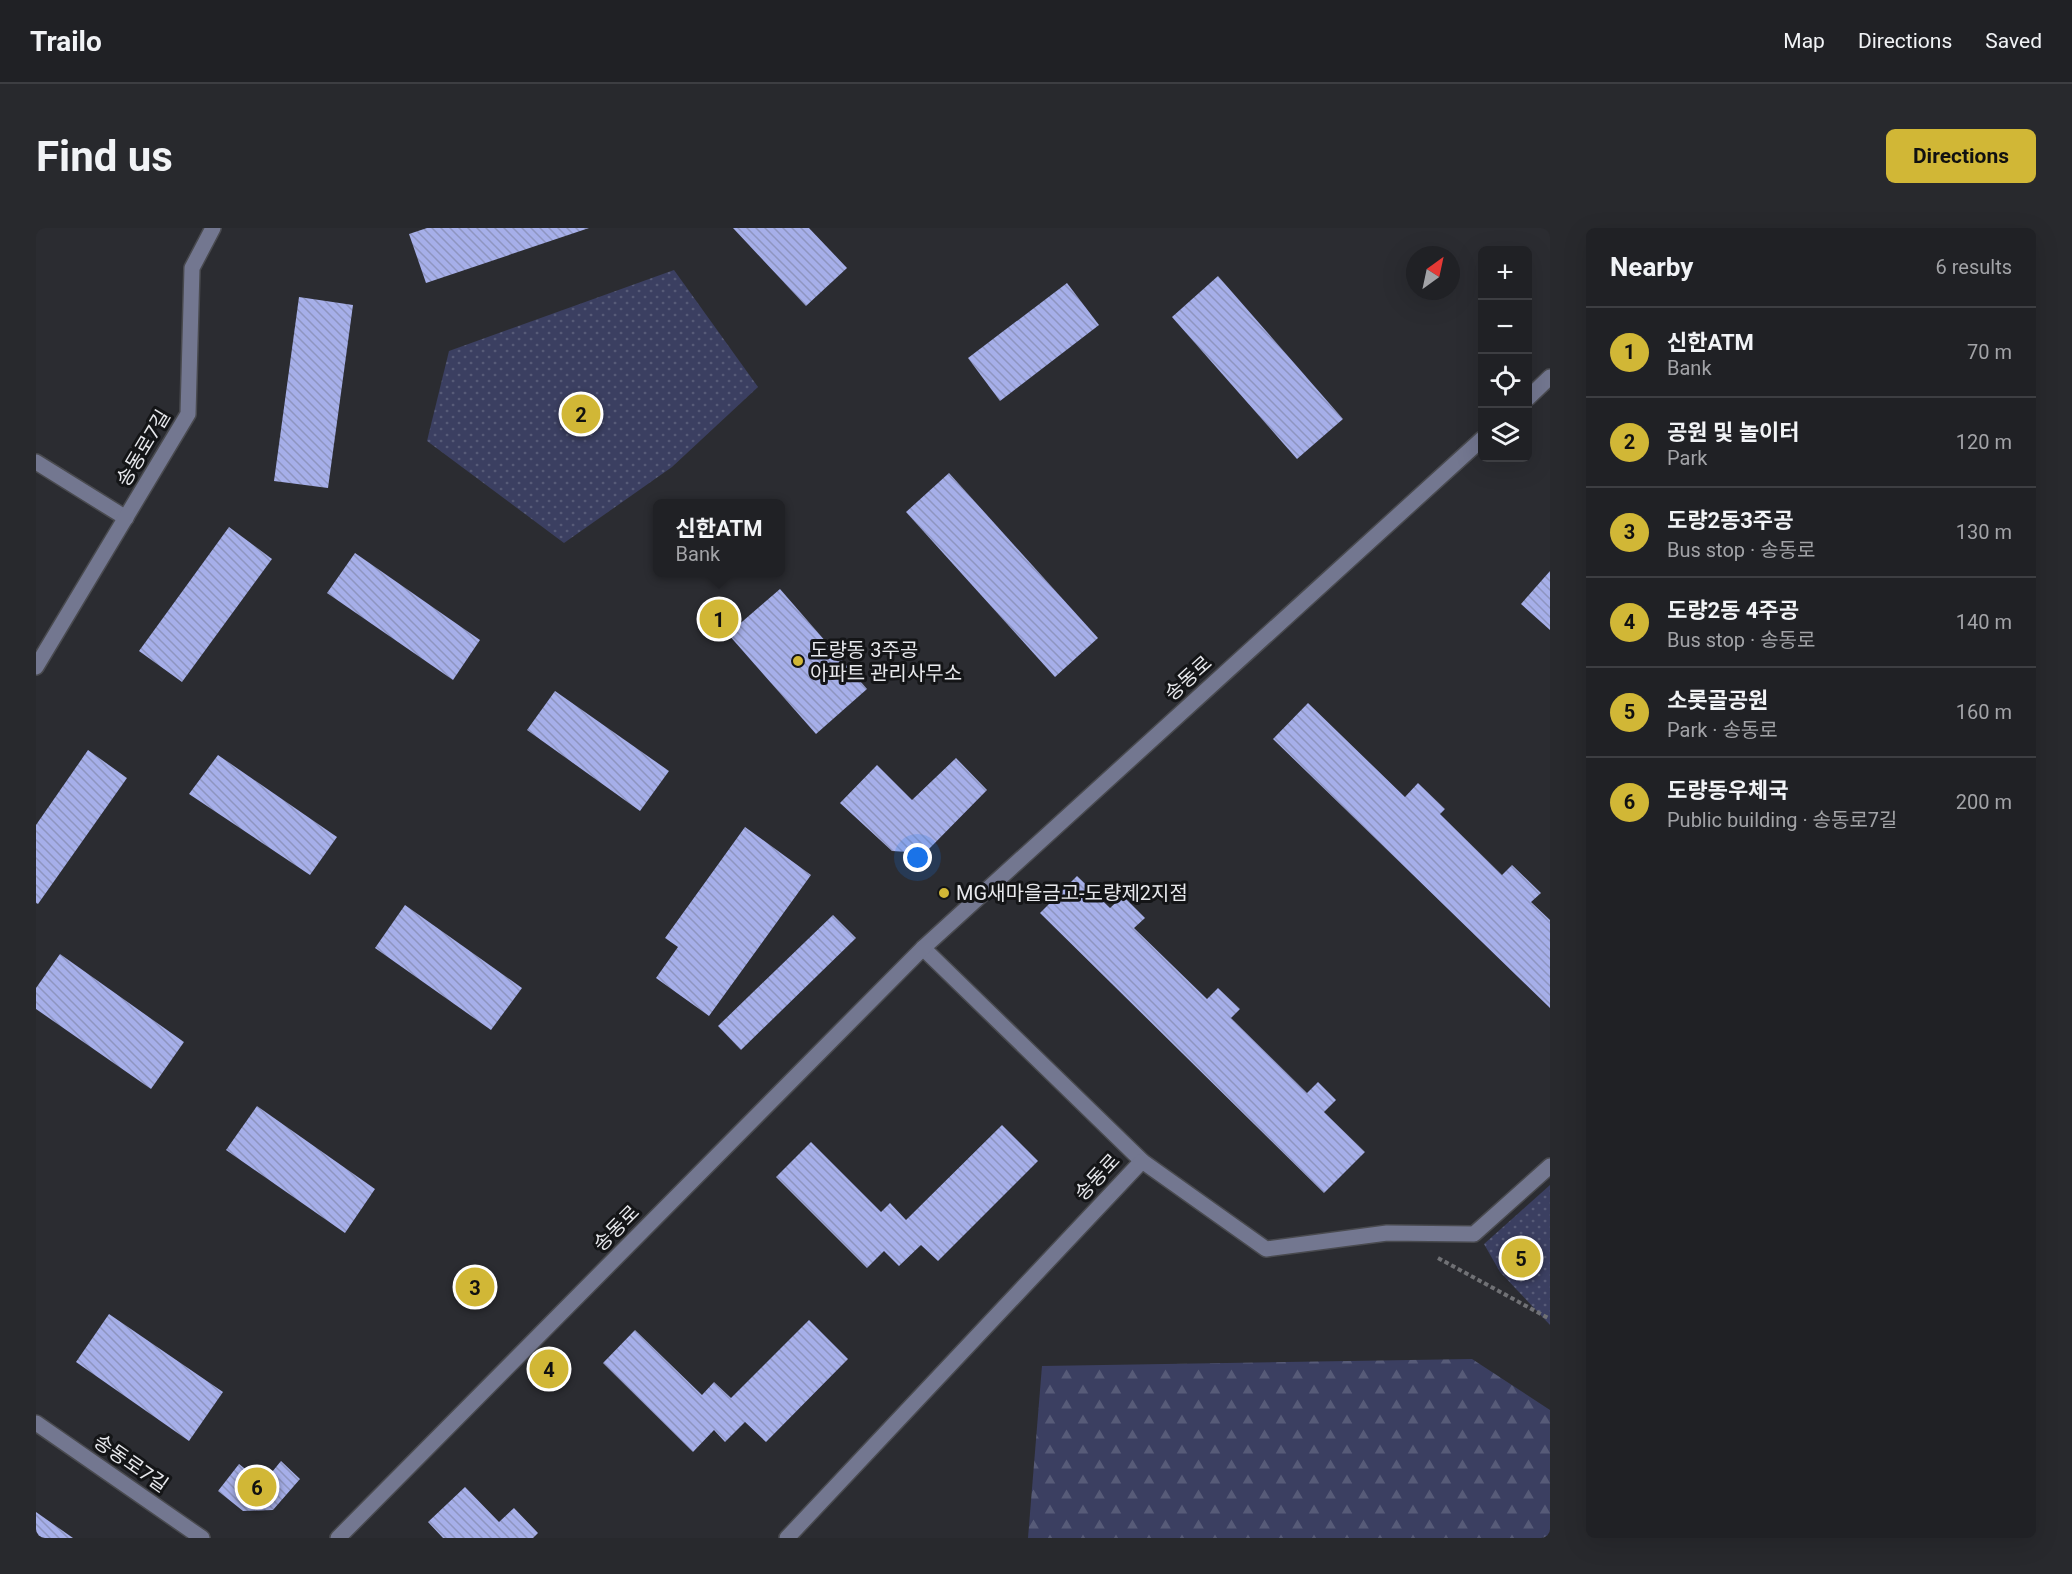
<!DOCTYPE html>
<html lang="en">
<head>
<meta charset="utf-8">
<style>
	:root { --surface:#202125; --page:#28292d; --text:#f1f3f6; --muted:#a2a3a7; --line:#3d3e42; --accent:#d1b736 }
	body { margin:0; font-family:Roboto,"Noto Sans KR",sans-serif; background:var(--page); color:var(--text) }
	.controls { position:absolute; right:18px; top:18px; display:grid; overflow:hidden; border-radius:9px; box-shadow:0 6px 24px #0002 }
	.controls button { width:54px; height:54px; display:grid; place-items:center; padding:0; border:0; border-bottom:2px solid var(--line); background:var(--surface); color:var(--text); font:30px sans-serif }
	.compass { position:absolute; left:1370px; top:18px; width:54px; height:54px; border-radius:50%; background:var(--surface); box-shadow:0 6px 24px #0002; rotate:33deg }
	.you { position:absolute; left:882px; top:630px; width:21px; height:21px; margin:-15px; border:4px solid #fff; border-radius:50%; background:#1a73e8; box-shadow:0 0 0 9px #1a73e833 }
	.badge { display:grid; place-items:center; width:39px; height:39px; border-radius:50%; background:var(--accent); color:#111; font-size:20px; font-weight:700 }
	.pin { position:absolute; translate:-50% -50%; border:3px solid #fff; box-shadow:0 2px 6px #0006 }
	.popup { position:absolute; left:617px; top:271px; width:132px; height:78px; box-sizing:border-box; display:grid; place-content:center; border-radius:9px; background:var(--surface); filter:drop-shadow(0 2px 4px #0005); font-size:20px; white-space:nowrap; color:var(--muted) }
	.popup b { font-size:22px; color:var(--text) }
	.popup::after { content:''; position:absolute; left:50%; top:100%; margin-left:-12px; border:12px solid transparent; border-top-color:var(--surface) }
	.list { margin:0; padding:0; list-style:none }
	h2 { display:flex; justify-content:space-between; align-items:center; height:78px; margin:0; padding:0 24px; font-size:26px }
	h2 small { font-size:20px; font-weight:400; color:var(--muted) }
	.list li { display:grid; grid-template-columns:39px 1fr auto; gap:18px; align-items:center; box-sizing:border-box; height:90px; padding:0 24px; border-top:2px solid var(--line) }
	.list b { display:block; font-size:22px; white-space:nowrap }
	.list p { margin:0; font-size:20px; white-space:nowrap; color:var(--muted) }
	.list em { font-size:20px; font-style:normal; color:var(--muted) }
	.icon { flex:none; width:33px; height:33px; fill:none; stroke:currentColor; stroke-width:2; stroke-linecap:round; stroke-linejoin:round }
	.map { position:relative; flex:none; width:1514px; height:1310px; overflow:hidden; border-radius:9px }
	header { display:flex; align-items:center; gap:36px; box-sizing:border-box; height:84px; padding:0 30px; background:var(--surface); border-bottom:2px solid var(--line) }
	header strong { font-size:28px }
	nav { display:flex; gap:33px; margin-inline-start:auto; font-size:21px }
	.intro { display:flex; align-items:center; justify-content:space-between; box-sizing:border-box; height:144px; padding:0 36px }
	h1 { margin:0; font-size:42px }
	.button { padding:15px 27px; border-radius:9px; background:var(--accent); color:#111; font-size:21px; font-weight:700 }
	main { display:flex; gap:36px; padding:0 36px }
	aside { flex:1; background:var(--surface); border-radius:9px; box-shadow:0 6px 24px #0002 }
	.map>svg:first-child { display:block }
	.forest { fill:url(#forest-firs) }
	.park { fill:url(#park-dots) }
	.building { fill:url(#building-back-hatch) }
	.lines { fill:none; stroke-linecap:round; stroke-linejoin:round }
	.minor-casing { stroke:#494a4f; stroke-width:18 }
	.path { stroke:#707175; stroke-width:4; stroke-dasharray:4.5 3; stroke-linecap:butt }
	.minor { stroke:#737790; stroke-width:15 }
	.poi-dot { fill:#d1b736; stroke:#141517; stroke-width:2 }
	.labels { text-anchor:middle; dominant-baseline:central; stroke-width:6; stroke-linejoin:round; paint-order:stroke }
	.street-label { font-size:20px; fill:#e7e8ec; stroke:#141517 }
	.poi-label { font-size:20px; fill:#e7e8ec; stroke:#141517; text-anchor:start }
</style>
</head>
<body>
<header>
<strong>Trailo</strong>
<nav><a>Map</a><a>Directions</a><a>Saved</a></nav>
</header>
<div class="intro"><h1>Find us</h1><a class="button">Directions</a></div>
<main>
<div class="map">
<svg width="1514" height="1310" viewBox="0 0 1514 1310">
	<defs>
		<pattern id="forest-firs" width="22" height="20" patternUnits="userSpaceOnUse" patternTransform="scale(1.5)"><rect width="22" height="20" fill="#3b3f61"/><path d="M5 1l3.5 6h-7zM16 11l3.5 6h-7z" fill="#575b78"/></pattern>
		<pattern id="park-dots" width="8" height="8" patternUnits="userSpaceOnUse" patternTransform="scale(1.5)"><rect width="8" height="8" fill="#3b3f61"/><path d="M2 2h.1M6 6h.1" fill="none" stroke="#575b78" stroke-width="1.8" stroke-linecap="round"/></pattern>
		<pattern id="building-back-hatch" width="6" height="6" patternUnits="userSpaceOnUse" patternTransform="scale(1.5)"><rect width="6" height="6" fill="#a6afe9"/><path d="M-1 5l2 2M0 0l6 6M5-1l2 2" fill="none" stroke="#8e95c0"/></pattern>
	</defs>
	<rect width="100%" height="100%" fill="#2b2c31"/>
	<path class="forest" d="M1436 1131 1514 1182V1310H992L1006 1138Z"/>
	<g class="park">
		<path d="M638 42 722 159 636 239 528 315 391 213 413 123Z"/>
		<path d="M1514 957V1097L1464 1044 1448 1016Z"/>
	</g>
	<g class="building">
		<path d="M391 0H553L390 55 373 6Z"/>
		<path d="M697 0H773L811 40 770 78Z"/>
		<path d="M1182 48 1307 191 1261 231 1136 89Z"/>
		<path d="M1031 55 1063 97 964 173 932 130Z"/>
		<path d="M263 69 317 77 292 260 238 253Z"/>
		<path d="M913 245 1062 410 1019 449 870 284Z"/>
		<path d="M193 299 236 331 146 454 103 423Z"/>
		<path d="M319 325 444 412 417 452 291 365Z"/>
		<path d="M1514 343V402L1485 376Z"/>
		<path d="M744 361 831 461 780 506 692 406Z"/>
		<path d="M519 463 633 543 604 583 491 502Z"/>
		<path d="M1272 475 1369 569 1382 555 1409 581 1404 586 1466 647 1476 637 1505 665 1495 674 1514 692V780L1237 511Z"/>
		<path d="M52 522 91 550 2 676 0 675V597Z"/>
		<path d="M182 527 301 609 274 647 153 566Z"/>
		<path d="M920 530 951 562 889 625 856 623 804 575 841 537 876 572Z"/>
		<path d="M709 599 775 647 673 788 620 750 642 719 629 710Z"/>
		<path d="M1041 648 1074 680 1087 668 1109 690 1098 700 1171 771 1182 760 1204 781 1195 790 1271 865 1282 854 1300 872 1288 884 1329 924 1288 965 1004 685Z"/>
		<path d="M369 677 486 760 455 802 339 720Z"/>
		<path d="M797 687 820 710 705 822 682 798Z"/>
		<path d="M24 726 148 814 115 861 0 781V760Z"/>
		<path d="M221 878 339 961 309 1005 190 922Z"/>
		<path d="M966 897 1002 933 902 1033 885 1017 863 1038 848 1023 831 1040 740 949 775 914 845 984 854 975 870 992Z"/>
		<path d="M73 1086 187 1164 153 1213 40 1134Z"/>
		<path d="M773 1092 812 1131 730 1214 709 1194 689 1214 678 1202 657 1224 567 1135 599 1102 666 1167 678 1154 695 1170Z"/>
		<path d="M245 1233 264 1251 237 1282 207 1283 182 1263 203 1236 227 1255Z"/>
		<path d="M429 1259 463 1294 478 1280 502 1305 497 1310H407L392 1294Z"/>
		<path d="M0 1284 37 1310H0Z"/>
	</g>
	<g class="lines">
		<defs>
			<g id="minor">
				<path d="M1492 170 1514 149"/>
				<path d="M0 234 90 290"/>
				<path d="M0 439 152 186 156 40 177 0"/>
				<path d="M887 720 1106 933"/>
				<path d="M0 1195 166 1310"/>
				<path d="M302 1310 887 720 1446 211"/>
				<path d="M751 1310 1106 933 1230 1021 1351 1005 1438 1006 1514 938"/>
			</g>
		</defs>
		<use href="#minor" class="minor-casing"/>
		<path class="path" d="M1402 1030 1514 1091"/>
		<use href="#minor" class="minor"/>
	</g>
	<g class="poi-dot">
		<circle cx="762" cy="433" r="6"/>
		<circle cx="908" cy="665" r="6"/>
	</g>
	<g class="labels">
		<g class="street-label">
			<text transform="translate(107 220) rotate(-59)">송동로7길</text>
			<text transform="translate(1152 450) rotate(-42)">송동로</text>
			<text transform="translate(1061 949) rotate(-47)">송동로</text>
			<text transform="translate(580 1000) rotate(-45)">송동로</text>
			<text transform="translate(95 1235) rotate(35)">송동로7길</text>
		</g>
		<g class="poi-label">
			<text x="774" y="422">도량동 3주공<tspan x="774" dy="23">아파트 관리사무소</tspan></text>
			<text x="920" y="665">MG새마을금고-도량제2지점</text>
		</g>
	</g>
</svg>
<div class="controls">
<button>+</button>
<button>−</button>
<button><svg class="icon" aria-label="locate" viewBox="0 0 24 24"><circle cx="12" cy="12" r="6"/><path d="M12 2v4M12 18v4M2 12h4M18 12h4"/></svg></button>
<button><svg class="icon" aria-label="layers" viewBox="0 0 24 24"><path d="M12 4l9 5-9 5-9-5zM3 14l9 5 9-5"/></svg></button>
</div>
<svg class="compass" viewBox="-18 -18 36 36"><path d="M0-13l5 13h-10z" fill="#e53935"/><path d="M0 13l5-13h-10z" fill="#a2a3a7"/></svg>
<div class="you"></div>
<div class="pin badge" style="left:683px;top:391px">1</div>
<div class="popup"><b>신한ATM</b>Bank</div>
<div class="pin badge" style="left:545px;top:186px">2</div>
<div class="pin badge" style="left:439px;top:1059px">3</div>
<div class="pin badge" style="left:513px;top:1141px">4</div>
<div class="pin badge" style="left:1485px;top:1030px">5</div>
<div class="pin badge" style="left:221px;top:1259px">6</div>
</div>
<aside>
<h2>Nearby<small>6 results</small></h2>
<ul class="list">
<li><span class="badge">1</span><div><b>신한ATM</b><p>Bank</p></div><em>70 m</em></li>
<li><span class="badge">2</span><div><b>공원 및 놀이터</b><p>Park</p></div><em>120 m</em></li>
<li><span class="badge">3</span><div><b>도량2동3주공</b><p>Bus stop · 송동로</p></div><em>130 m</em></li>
<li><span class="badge">4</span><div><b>도량2동 4주공</b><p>Bus stop · 송동로</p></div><em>140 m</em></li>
<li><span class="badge">5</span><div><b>소롯골공원</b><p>Park · 송동로</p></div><em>160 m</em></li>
<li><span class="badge">6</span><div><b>도량동우체국</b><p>Public building · 송동로7길</p></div><em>200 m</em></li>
</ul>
</aside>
</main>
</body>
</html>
